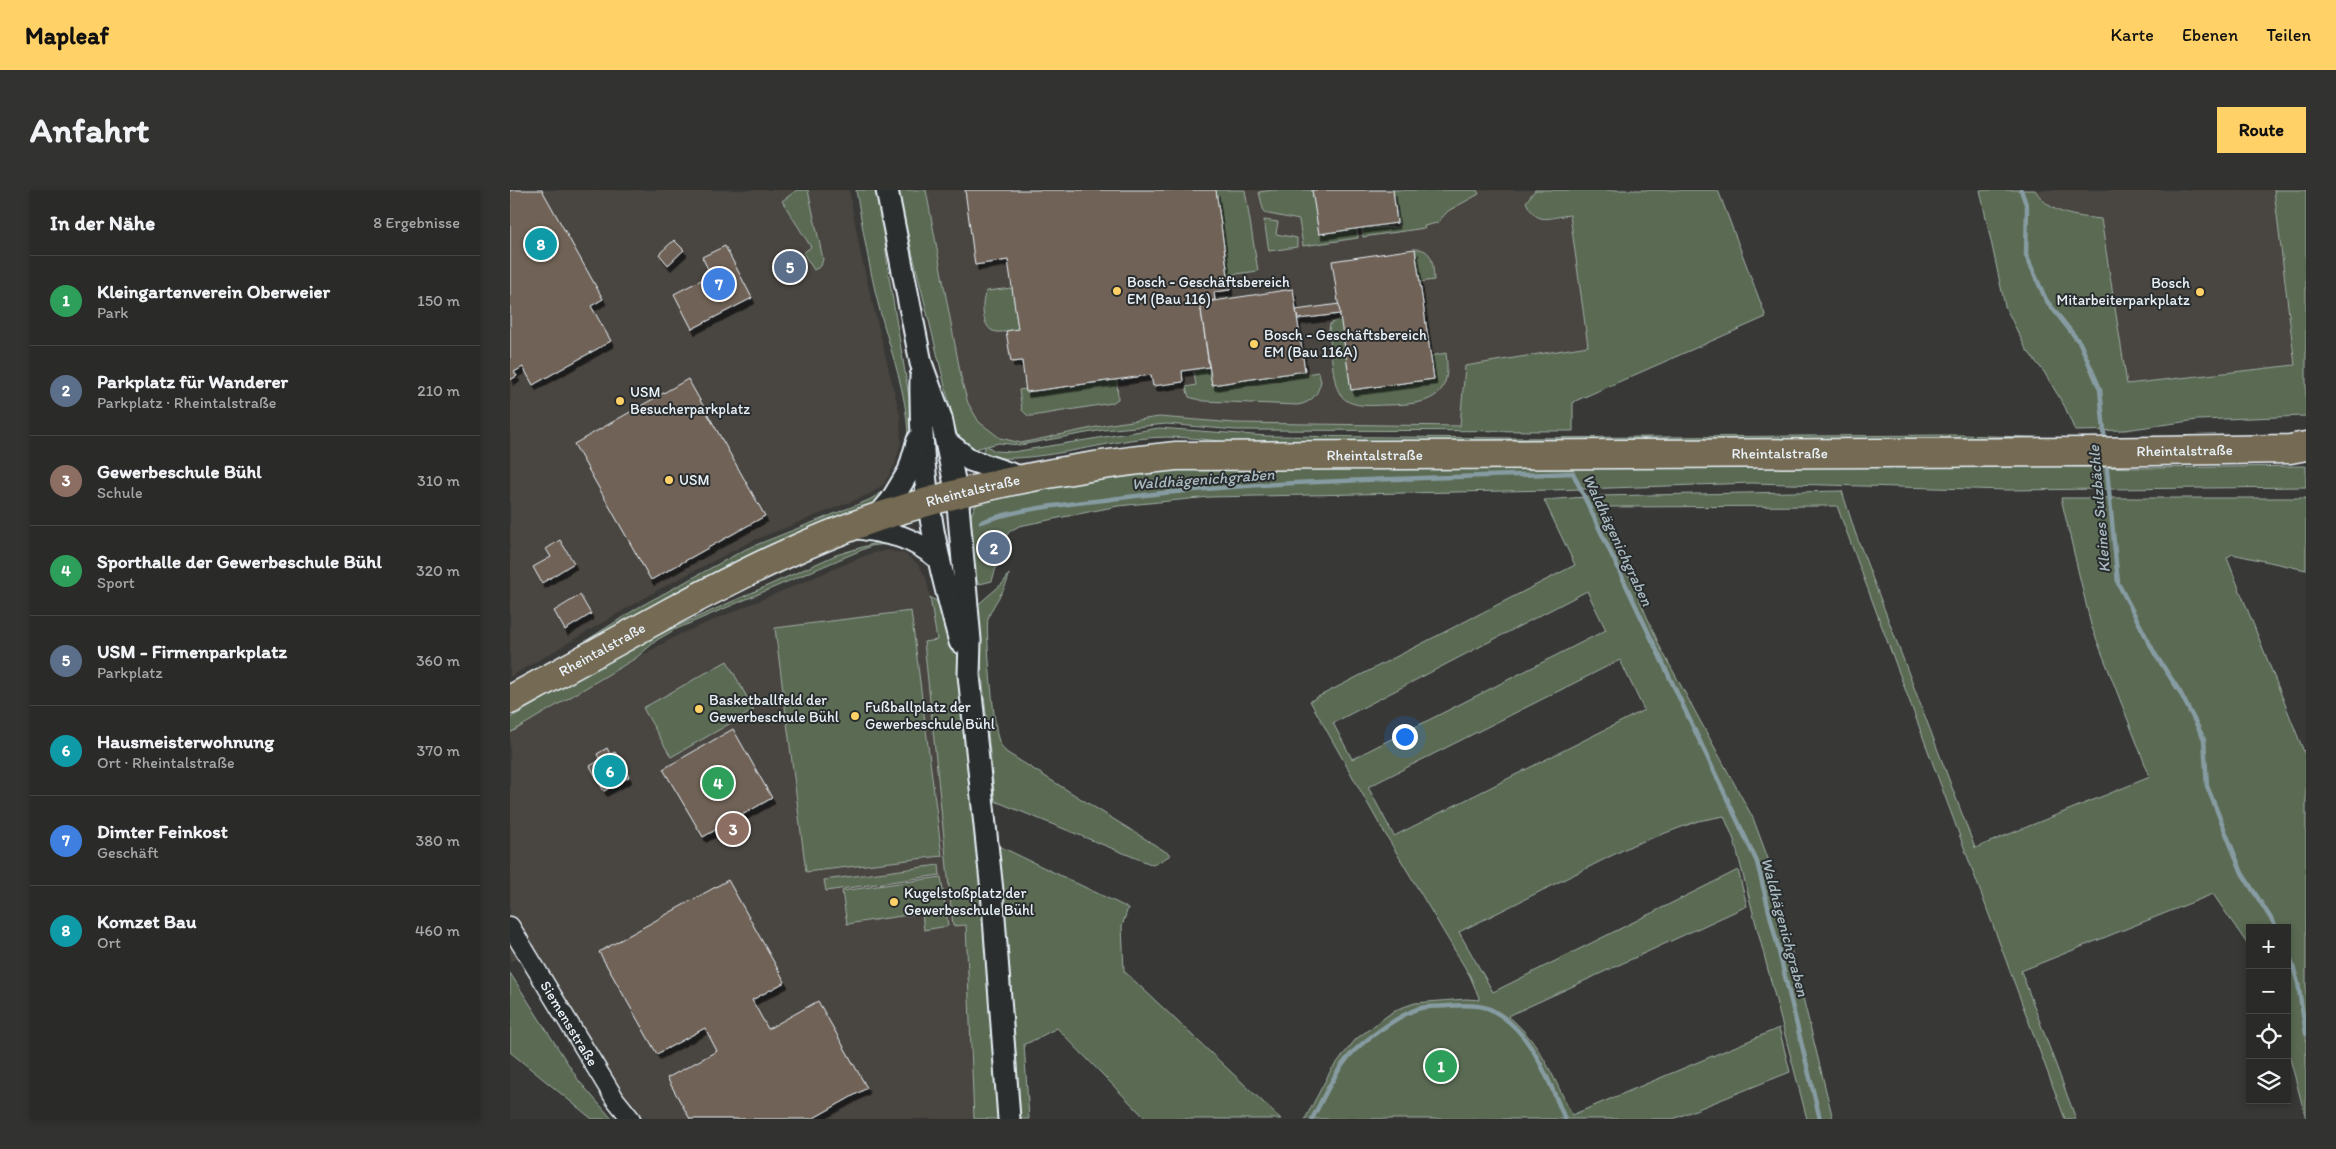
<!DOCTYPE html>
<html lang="de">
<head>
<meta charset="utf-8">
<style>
	:root { --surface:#2a2a28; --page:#323230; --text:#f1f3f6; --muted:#a5a7a8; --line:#464645; --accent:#ffd166 }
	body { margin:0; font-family:Itim,sans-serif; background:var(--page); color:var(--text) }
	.controls { position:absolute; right:15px; bottom:15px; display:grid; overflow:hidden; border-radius:0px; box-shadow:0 2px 8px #0003 }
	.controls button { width:45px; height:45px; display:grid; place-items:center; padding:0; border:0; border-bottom:1px solid var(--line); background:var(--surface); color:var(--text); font:25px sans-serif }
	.you { position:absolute; left:894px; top:546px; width:18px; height:18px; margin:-12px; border:4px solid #fff; border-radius:50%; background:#1a73e8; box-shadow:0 0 0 8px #1a73e833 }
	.badge { display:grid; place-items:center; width:32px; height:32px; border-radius:50%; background:var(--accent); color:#fff; font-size:16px; font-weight:700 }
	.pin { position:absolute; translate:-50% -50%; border:2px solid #fff; box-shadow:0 1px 5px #0006 }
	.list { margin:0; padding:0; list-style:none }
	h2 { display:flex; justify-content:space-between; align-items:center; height:65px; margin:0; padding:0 20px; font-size:21px }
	h2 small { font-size:16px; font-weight:400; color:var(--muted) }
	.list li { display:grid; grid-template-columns:32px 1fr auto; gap:15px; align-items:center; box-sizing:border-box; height:90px; padding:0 20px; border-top:1px solid var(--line) }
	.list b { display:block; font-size:19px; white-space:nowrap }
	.list p { margin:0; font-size:16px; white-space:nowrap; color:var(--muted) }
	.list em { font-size:16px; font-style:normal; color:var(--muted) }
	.icon { flex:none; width:28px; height:28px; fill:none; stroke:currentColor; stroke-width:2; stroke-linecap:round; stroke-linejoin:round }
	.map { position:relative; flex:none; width:1796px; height:929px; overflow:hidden; border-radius:0px }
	header { display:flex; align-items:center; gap:30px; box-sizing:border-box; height:70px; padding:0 25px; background:var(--accent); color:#111 }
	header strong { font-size:24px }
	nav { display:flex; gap:28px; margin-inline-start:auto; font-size:18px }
	.intro { display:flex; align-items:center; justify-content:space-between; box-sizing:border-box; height:120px; padding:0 30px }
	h1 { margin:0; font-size:35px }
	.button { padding:12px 22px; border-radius:0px; background:var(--accent); color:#111; font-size:18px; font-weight:700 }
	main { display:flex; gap:30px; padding:0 30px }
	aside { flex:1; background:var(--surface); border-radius:0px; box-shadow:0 2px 8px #0003 }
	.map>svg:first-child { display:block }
	.built { fill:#494540 }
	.green { fill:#5a6a53; stroke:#a1aea6; fill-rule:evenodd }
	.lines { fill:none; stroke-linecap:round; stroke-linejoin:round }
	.stream { stroke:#879ca2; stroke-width:4.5 }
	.building { fill:#706257; stroke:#e8f1f8; filter:url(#shadow) }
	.minor-casing { stroke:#e8f1f8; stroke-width:21 }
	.tertiary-casing { stroke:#e8f1f8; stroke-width:25 }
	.primary-casing { stroke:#e8f1f8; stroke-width:31 }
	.minor { stroke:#2a2d2e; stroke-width:18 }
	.tertiary { stroke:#2a2d2e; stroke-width:21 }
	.primary { stroke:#746b52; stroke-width:28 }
	.poi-dot { fill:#ffd166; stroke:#2a2d2e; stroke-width:2 }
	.labels { text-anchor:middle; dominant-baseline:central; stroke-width:4; stroke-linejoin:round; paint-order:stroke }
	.poi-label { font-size:15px; fill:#e8f1f8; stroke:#2a2d2e; text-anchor:start }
	.street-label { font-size:15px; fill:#e8f1f8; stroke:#2a2d2e }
	.water-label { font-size:16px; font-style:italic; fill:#a7b8bf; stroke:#2a2d2e }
</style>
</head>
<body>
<header>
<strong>Mapleaf</strong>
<nav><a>Karte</a><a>Ebenen</a><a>Teilen</a></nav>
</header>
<div class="intro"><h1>Anfahrt</h1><a class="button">Route</a></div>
<main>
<aside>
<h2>In der Nähe<small>8 Ergebnisse</small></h2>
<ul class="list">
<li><span class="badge" style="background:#2e9e5b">1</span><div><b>Kleingartenverein Oberweier</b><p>Park</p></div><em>150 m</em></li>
<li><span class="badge" style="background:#5c6f8a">2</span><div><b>Parkplatz für Wanderer</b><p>Parkplatz · Rheintalstraße</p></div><em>210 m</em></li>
<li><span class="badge" style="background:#8d6e63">3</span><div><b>Gewerbeschule Bühl</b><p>Schule</p></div><em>310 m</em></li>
<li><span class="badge" style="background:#2e9e5b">4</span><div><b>Sporthalle der Gewerbeschule Bühl</b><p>Sport</p></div><em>320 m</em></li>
<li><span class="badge" style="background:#5c6f8a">5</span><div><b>USM - Firmenparkplatz</b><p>Parkplatz</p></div><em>360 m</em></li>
<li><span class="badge" style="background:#0f9aa8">6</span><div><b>Hausmeisterwohnung</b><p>Ort · Rheintalstraße</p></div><em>370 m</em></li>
<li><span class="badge" style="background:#3f7fe0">7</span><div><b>Dimter Feinkost</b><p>Geschäft</p></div><em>380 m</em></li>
<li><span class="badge" style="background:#0f9aa8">8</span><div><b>Komzet Bau</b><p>Ort</p></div><em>460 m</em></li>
</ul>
</aside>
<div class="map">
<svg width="1796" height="929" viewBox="0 0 1796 929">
	<defs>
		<filter id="shadow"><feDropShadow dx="3" dy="5.5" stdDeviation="0" flood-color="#0009"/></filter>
	</defs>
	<rect width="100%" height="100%" fill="#383836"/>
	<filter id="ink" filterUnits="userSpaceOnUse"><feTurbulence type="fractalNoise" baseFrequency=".02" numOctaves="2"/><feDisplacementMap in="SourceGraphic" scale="10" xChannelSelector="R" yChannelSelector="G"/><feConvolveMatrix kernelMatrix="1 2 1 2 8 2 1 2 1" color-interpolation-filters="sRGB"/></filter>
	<g filter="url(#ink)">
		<g class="built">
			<path d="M0 0H339L351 66 390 225 391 252 385 275 373 295 360 304 242 351 148 400 0 487Z"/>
			<path d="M416 0H1072L1096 197 1062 212 1063 241 950 236 725 233 649 227 601 234 511 253 497 251 490 248 469 232 458 213 452 192Z"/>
			<path d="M1525 0H1764L1785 175 1617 194 1591 30 1561 26 1536 15Z"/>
			<path d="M378 360 395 364 408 374 416 387 422 415 456 734 464 929H130L23 760 0 772V543L77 496 168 445 359 364Z"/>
		</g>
		<g class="green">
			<path d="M287 0H298L313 69 311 76 304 80 293 63 301 57 272 11Z"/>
			<path d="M346 0H369L379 87 403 230V250L398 247C397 202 380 160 369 117 359 78 353 39 346 0Z"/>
			<path d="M387 0H416L452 192 458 213 469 232 490 248 511 253 601 234 649 227 725 233 950 236 955 176 1078 156 1060 25C1038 27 1028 37 1016 12L1025 0H1208L1256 127 1063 212V241L725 240 657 234 593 240 510 255 489 253 477 256 485 261 503 262 649 238 757 246 1001 248 1449 245 1582 249 738 255C702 250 665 244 628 249 593 253 500 278 471 264L476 256 462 260 447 245Z"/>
			<path d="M706 0H735L748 81 718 85Z"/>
			<path d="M763 0H802L809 44 847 38 848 48 793 56 789 30 754 23 749 2Z"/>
			<path d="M883 0H967L969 4 938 21 927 33 914 36 915 38 853 47 852 38 889 37Z"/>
			<path d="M1470 0H1525C1541 25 1564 26 1591 29L1617 194 1785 175 1764 0H1796V226L1687 230 1615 240 1565 241 1555 217 1534 182 1516 159 1495 116Z"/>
			<path d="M754 30 768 32 766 44 787 48V57L759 61Z"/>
			<path d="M905 59C924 58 923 76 924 90L910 92Z"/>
			<path d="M502 98 508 139C501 140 490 144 483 141 472 137 470 110 477 101Z"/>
			<path d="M831 128 841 200 923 189 920 166 936 163C943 211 916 214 877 215 862 215 840 219 830 204 822 192 821 156 819 140L820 134Z"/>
			<path d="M699 177 702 195 795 181 796 184 808 182 811 191C808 204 803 212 788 215L693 211 679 207 676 197 686 195 683 179Z"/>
			<path d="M607 190 608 209 602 213 522 226H518L512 220 509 200 516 199 517 202Z"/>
			<path d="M1266 271 1633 278 1796 276V297L1498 300 1242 293 1043 300 700 307 608 316 509 336 500 341 494 349 480 347 478 363 487 374 482 391 470 394 462 386 460 328 465 316 479 308 588 288 700 275Z"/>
			<path d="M379 298 367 314 67 461 58 462 129 417 236 359 359 310Z"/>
			<path d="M1332 301 1345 342 1465 658 1640 587 1581 435 1551 308H1796V380L1722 364 1717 368 1796 567V929L1777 857V738H1740V758L1703 704 1511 781 1566 929H1555L1327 316 1092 317 1115 376 1150 457 1243 628 1260 674 1323 929H1297L1224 650 1214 626 1188 631 1123 655 949 742 983 802 1228 680 1237 716 998 826C1031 853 1044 889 1062 925L1269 838 1280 882 1163 929H795L821 880 846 849 885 820 905 813 956 809 970 810 960 786 867 630 800 511 1065 375 1034 310 1090 306ZM1077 401 1096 440 842 569 823 533ZM1110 470 1134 520 884 646 858 597Z"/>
			<path d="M379 349 417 364 424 386C413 360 387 351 361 356L164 440 147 450 126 468 0 543V528L134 451 326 365Z"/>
			<path d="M499 384C497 400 483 412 478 429 475 438 484 537 488 548 489 553 493 558 496 562L661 665 643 675 485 611 465 417 493 393Z"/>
			<path d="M420 407 432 415 445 446 460 550 494 929H464L456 735 443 736 414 452 427 450Z"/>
			<path d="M401 421 432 666 296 682 265 438Z"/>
			<path d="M217 471 244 520 161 567 133 518Z"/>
			<path d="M489 656 618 718 612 736 614 781 771 929H636L547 838 520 852 514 854 519 929H511Z"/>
			<path d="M429 675 430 685 316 701 314 690Z"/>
			<path d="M431 687 438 736 414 740 412 723 337 734 332 701Z"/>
			<path d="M0 783 69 891 102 929H82L0 862Z"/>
		</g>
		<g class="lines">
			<g class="stream">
				<path d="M1511 0 1517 17 1516 65 1536 110 1570 153 1590 199 1595 252"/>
				<path d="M1596 270 1608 393 1645 464 1670 502 1694 549 1697 596 1732 683 1767 738"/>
				<path d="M471 332C513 317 565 314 609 308 759 289 912 289 1063 283L1247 672 1310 929"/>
				<path d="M1777 757 1788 793 1796 844"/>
				<path d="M802 929C813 909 822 887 836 870 849 853 888 826 907 819 916 816 928 817 937 816 950 815 971 814 982 820 1023 842 1038 890 1055 929"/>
			</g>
		</g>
		<g class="building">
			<path d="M0 0H32L93 109 81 116 101 151 23 195 13 177 4 182 7 186 0 190Z"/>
			<path d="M455 0H706L720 100 704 102 705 110 690 113 699 177 672 181 673 192 643 196 641 185 516 202 512 171 501 172 496 141 508 139 498 70 465 75Z"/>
			<path d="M802 0H883L887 33 809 44Z"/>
			<path d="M164 50 174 60 158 75 149 64Z"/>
			<path d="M215 56 242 108 182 139 164 104 201 85 192 67Z"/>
			<path d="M905 59 924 189 841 200 822 71Z"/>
			<path d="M783 99 795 181 702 195 690 113Z"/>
			<path d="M829 114 830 124 788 129 786 120Z"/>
			<path d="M178 189 255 326 141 390 64 254Z"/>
			<path d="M50 350 64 373 32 393 23 377 41 367 36 359Z"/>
			<path d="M70 405 81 424 55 440 44 421Z"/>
			<path d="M223 539 262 608 193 647 153 579Z"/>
			<path d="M97 558 100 564 105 562 119 587 94 601 80 576 90 570 87 564Z"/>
			<path d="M218 690 275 792 242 810 258 839 308 811 357 898 302 929H180L157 888 207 861 195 838 147 864 89 762Z"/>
		</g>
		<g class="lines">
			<defs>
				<g id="minor">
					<path id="s1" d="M0 736 105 909 121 929"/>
				</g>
				<g id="tertiary">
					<path d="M377 0 411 173 431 228 447 304 460 450 459 485 482 701 499 929"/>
					<path d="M411 186C410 247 415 309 429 369 435 397 443 424 450 452"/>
					<path d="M437 252 460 270 513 288"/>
					<path d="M367 327 381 311 399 281 408 250"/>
					<path d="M343 337C380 343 400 345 429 369"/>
				</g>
				<g id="primary">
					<path id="s2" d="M0 510C54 480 108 451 162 421 228 386 296 351 368 327 465 295 564 276 666 266L1575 262 1780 259 1796 256"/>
				</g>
			</defs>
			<use href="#minor" class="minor-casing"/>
			<use href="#tertiary" class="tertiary-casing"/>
			<use href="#primary" class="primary-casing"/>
			<use href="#minor" class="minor"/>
			<use href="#tertiary" class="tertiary"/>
			<use href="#primary" class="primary"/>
		</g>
	</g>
	<g class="poi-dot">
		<circle cx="607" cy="101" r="5"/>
		<circle cx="1690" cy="102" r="5"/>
		<circle cx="744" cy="154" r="5"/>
		<circle cx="110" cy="211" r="5"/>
		<circle cx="159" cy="290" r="5"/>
		<circle cx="189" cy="519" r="5"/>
		<circle cx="345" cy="526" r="5"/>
		<circle cx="384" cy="712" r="5"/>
	</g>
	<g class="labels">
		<g class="poi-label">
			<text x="617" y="92">Bosch - Geschäftsbereich<tspan x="617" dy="17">EM (Bau 116)</tspan></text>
			<text x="1680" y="93" text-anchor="end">Bosch<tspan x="1680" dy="17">Mitarbeiterparkplatz</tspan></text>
			<text x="754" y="145">Bosch - Geschäftsbereich<tspan x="754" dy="17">EM (Bau 116A)</tspan></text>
			<text x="120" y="202">USM<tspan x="120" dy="17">Besucherparkplatz</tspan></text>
			<text x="169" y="290">USM</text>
			<text x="199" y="510">Basketballfeld der<tspan x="199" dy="17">Gewerbeschule Bühl</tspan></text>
			<text x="355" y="517">Fußballplatz der<tspan x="355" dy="17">Gewerbeschule Bühl</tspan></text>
			<text x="394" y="703">Kugelstoßplatz der<tspan x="394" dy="17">Gewerbeschule Bühl</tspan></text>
		</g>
		<g class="street-label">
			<text stroke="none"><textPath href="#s2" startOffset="1725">Rheintalstraße</textPath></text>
			<text stroke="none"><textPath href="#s2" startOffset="1320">Rheintalstraße</textPath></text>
			<text stroke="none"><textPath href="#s2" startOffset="915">Rheintalstraße</textPath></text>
			<text stroke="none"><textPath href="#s2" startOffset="510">Rheintalstraße</textPath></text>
			<text stroke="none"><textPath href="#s2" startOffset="105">Rheintalstraße</textPath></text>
			<text stroke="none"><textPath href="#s1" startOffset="114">Siemensstraße</textPath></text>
		</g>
		<g class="water-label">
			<text transform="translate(693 289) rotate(-4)">Waldhägenichgraben</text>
			<text transform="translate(1589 319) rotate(-95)">Kleines Sulzbächle</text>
			<text transform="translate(1108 350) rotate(65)">Waldhägenichgraben</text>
			<text transform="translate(1275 737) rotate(75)">Waldhägenichgraben</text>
		</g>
	</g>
</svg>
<div class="controls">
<button>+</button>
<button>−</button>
<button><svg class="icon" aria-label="locate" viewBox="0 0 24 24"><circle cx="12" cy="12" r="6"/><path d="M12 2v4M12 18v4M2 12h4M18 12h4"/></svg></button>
<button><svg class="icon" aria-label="layers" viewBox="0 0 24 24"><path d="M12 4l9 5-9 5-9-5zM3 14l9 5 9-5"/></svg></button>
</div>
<div class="you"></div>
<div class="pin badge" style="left:931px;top:876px;background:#2e9e5b">1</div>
<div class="pin badge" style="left:484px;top:358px;background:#5c6f8a">2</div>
<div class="pin badge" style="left:223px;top:639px;background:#8d6e63">3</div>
<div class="pin badge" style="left:208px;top:593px;background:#2e9e5b">4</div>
<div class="pin badge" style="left:280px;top:77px;background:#5c6f8a">5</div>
<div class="pin badge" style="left:100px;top:581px;background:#0f9aa8">6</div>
<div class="pin badge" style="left:209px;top:94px;background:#3f7fe0">7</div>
<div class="pin badge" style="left:31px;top:54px;background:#0f9aa8">8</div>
</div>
</main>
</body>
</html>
